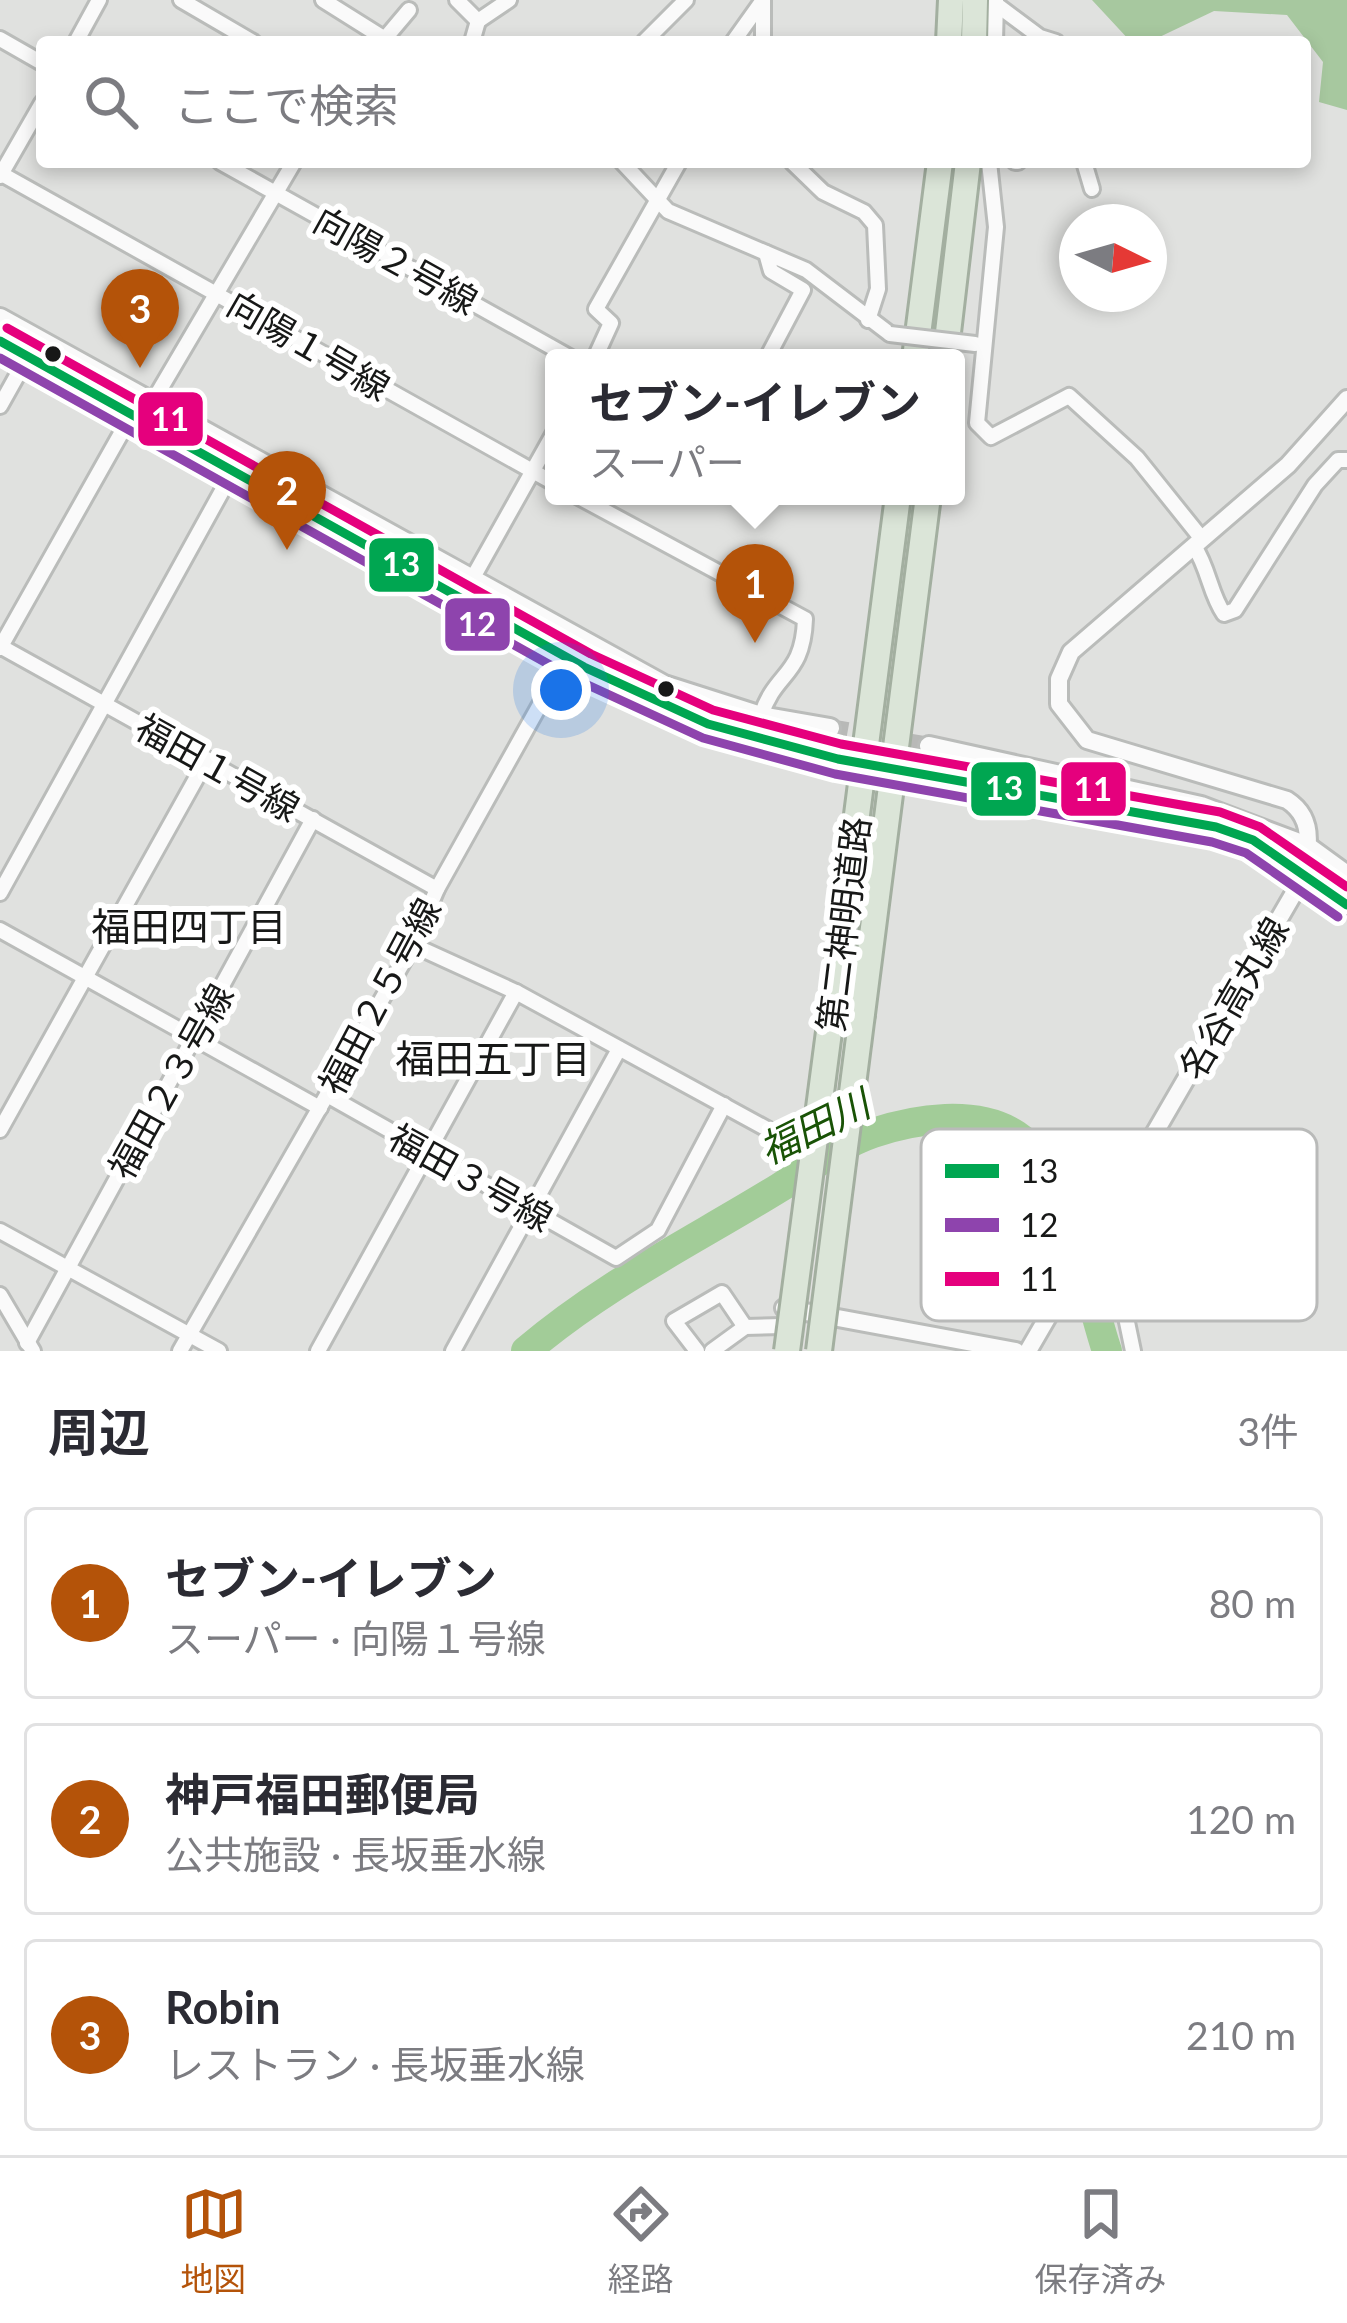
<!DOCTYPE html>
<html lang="ja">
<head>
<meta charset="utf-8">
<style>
	:root { --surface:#fff; --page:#f2f2f3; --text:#2b2b33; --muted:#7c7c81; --line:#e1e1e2; --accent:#b45309 }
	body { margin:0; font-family:Lato,"Noto Sans JP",sans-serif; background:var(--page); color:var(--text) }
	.compass { position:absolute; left:1059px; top:204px; width:108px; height:108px; border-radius:50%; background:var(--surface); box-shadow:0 6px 18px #0003; rotate:95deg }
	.you { position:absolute; left:561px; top:690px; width:42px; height:42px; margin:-30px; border:9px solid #fff; border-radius:50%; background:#1a73e8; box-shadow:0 0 0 18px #1a73e833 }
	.badge { display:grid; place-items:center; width:78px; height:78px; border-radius:50%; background:var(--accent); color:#fff; font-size:39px; font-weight:700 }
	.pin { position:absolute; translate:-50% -99px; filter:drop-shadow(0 3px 6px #0008) }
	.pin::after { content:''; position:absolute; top:63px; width:42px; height:36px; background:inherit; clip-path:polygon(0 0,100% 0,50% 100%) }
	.popup { position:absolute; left:545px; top:349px; width:420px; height:156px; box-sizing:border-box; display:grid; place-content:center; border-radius:12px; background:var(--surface); filter:drop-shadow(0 3px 9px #0005); font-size:39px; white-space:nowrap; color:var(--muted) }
	.popup b { font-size:45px; color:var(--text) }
	.popup::after { content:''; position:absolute; left:50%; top:100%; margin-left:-24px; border:24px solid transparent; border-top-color:var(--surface) }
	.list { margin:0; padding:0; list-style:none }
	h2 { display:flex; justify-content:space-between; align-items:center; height:156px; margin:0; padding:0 48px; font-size:51px }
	h2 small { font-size:39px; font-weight:400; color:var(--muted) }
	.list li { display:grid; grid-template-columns:78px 1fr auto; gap:36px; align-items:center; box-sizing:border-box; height:192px; margin:0 24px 24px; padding:0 24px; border:3px solid var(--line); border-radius:12px }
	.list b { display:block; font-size:45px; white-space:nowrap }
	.list p { margin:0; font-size:39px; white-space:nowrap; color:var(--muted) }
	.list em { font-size:39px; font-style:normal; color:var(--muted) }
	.icon { flex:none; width:66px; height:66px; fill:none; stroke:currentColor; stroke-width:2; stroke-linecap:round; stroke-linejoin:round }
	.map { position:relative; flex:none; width:1347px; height:1351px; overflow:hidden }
	.search { position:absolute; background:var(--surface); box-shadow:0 6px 18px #0003; left:36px; right:36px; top:36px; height:132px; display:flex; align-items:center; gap:30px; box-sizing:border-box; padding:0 42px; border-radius:12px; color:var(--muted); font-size:45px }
	.sheet { height:804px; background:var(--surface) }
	nav { display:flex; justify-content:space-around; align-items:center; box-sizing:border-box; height:168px; border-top:3px solid var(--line); background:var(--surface); font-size:33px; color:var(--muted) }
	nav a { display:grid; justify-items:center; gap:6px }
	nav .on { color:var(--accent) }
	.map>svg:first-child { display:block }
	.forest { fill:#a7c89f }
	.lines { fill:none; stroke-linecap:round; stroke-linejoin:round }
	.river { stroke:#a2cc98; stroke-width:30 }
	.secondary-tunnel { stroke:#b8b9b7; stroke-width:18; stroke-dasharray:18 9; stroke-linecap:butt }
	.minor-casing { stroke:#babcba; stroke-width:20 }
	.tertiary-casing { stroke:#babcba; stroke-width:22 }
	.secondary-casing { stroke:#babcba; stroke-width:24 }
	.motorway-casing { stroke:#a3afa0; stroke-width:30 }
	.minor { stroke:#fafafa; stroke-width:14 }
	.tertiary { stroke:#fafafa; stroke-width:16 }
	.secondary { stroke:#fafafa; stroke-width:18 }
	.motorway { stroke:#dbe5d8; stroke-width:24 }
	.minor-bridge-casing { stroke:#babcba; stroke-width:20; stroke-linecap:butt }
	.motorway-bridge-casing { stroke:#a3afa0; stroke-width:30; stroke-linecap:butt }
	.minor-bridge { stroke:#fafafa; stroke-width:14 }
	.motorway-bridge { stroke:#dbe5d8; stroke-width:24 }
	.bus-1-casing { stroke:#fff; stroke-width:18 }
	.bus-2-casing { stroke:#fff; stroke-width:18 }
	.bus-3-casing { stroke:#fff; stroke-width:18 }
	.bus-1 { stroke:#00a651; stroke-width:9 }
	.bus-2 { stroke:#8e44ad; stroke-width:9 }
	.bus-3 { stroke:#e5007d; stroke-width:9 }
	.bus-dot { fill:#171817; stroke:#fff; stroke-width:4.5 }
	.labels { text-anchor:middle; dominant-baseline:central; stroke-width:12; stroke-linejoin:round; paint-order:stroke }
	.street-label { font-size:36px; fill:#171817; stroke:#fff }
	.neighbourhood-label { font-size:39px; fill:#171817; stroke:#fff }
	.water-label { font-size:39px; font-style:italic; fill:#195306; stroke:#fff }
	.key { fill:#fff; stroke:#b9bab9; stroke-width:3 }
	.key-label { font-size:33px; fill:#171817 }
	.line-badge { stroke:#fff; stroke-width:4.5 }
	.badge-label { font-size:33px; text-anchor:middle; font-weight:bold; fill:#fff }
</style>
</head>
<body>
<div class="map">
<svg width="1347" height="1351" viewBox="0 0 1347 1351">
	<rect width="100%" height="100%" fill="#e0e1df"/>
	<path class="forest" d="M1092 0H1347V110L1319 102 1323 62 1287 15 1214 11 1149 42H1131Z"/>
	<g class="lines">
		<path class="river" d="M526 1351C603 1285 693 1241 779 1188 810 1169 838 1145 873 1133 915 1119 976 1109 1016 1135 1066 1167 1088 1296 1107 1351"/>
		<path class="secondary-tunnel" d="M830 728 929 746"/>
		<defs>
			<g id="minor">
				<path d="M181 0 253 42"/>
				<path d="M323 0 385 39"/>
				<path d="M457 0 478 21"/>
				<path d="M997 5 1040 37 1056 42"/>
				<path d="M478 21 509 0"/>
				<path d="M0 39 42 63"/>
				<path d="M76 42 99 0"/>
				<path d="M382 42 409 10"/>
				<path d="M472 42 478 21"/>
				<path d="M644 42 686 0"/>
				<path d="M733 42 763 0"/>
				<path d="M763 42V0"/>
				<path d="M995 42 996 0"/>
				<path d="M220 162 571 358"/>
				<path d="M622 162 668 211 806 270 890 334"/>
				<path d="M792 162 823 192 864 212 875 225 878 289 868 320"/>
				<path d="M989 162 996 227 977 423 991 437 1069 396 1137 458 1202 539"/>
				<path d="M1015 162H1018"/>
				<path d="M1084 162 1092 189"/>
				<path d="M0 173 554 483"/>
				<path d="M0 176 42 103"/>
				<path d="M766 253 771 271 803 290 767 358"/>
				<path d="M595 358 611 323 596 309 679 162"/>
				<path d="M0 406 28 356"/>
				<path d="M577 496 805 619C803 677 775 671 761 716"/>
				<path d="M1194 546C1209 569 1210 594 1224 614L1235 610 1315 485 1338 460H1347"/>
				<path d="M471 581 554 433"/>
				<path d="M0 646 437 889"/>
				<path d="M0 648 132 414 152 403 294 162"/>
				<path d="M0 893 233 471"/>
				<path d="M0 930 320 1108"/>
				<path d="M413 945 516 992 778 1135 809 1119"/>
				<path d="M327 1095 616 1258 658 1230 724 1105"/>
				<path d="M0 1130 207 759"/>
				<path d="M1105 1216 1133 1351"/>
				<path d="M0 1231 219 1351"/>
				<path d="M0 1295 33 1351"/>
				<path d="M27 1343 313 819"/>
				<path d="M180 1351 413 945 437 889 571 649"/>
				<path d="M318 1351 516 992"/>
				<path d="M453 1351 619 1049"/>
				<path d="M697 1351 674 1321 722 1293 745 1327"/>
				<path d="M712 1351 745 1327 782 1326"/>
			</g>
			<g id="tertiary">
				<path d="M784 1308 1016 1351"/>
				<path d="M1028 1351 1294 893C1306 861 1321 822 1287 800L1087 740 1059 704V679L1071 652 1288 465 1347 399"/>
			</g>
			<g id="secondary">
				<path d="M0 318 664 685 761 716 830 728"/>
				<path d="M0 341 656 703 756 740 838 759"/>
				<path d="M929 746 1201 806 1307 846 1347 875"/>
				<path d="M917 772 1216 827 1253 840 1347 905"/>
			</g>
			<g id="motorway">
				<path d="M949 42 951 0"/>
				<path d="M974 42 975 0"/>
				<path d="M915 358 940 162"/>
				<path d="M945 358 968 162"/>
				<path d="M832 1009 898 496"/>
				<path d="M862 1014 928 496"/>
			</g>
		</defs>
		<use href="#minor" class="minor-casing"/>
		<use href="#tertiary" class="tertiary-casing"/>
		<use href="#secondary" class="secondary-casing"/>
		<use href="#motorway" class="motorway-casing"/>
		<use href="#minor" class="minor"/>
		<use href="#tertiary" class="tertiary"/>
		<use href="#secondary" class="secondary"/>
		<use href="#motorway" class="motorway"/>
		<defs>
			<path id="minor-bridge" d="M890 334 975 344"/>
			<g id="motorway-bridge">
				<path d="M787 1351 832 1009"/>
				<path d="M819 1351 862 1014"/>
			</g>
		</defs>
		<use href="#minor-bridge" class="minor-bridge-casing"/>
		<use href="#motorway-bridge" class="motorway-bridge-casing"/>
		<use href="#minor-bridge" class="minor-bridge"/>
		<use href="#motorway-bridge" class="motorway-bridge"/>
		<defs>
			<path id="bus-1" d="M0 341 584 667 708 724 838 759 1216 827 1253 840 1347 905"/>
			<path id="bus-2" d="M0 358 577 680 703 738 835 774 1212 842 1246 853 1338 917"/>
			<path id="bus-3" d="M7 328 591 654 713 710 841 744 1220 812 1260 827 1347 887"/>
		</defs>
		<use href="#bus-1" class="bus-1-casing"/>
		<use href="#bus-2" class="bus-2-casing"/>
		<use href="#bus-3" class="bus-3-casing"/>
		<use href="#bus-1" class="bus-1"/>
		<use href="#bus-2" class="bus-2"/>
		<use href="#bus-3" class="bus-3"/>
	</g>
	<g class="bus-dot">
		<circle cx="53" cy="354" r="10"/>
		<circle cx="666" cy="689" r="10"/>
	</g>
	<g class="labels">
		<g class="street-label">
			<text transform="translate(396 260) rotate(29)">向陽２号線</text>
			<text transform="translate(309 345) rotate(30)">向陽１号線</text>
			<text transform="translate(218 767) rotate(29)">福田１号線</text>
			<text transform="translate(843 924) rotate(-83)">第二神明道路</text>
			<text transform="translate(379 996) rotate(-62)">福田２５号線</text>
			<text transform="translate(1233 998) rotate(-60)">名谷高丸線</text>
			<text transform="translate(170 1081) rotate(-61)">福田２３号線</text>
			<text transform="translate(471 1177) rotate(29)">福田３号線</text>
		</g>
		<g class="neighbourhood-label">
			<text x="189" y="926">福田四丁目</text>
			<text x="493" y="1058">福田五丁目</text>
		</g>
		<g class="water-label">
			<text transform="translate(814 1126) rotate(-26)">福田川</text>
		</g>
	</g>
	<rect x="921" y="1129" width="396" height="192" rx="18" class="key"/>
	<rect x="945" y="1164" width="54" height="14" fill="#00a651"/>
	<rect x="945" y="1218" width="54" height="14" fill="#8e44ad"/>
	<rect x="945" y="1272" width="54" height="14" fill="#e5007d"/>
	<g class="key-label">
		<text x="1020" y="1183">13</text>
		<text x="1020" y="1237">12</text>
		<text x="1020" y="1291">11</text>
	</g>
	<g class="line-badge">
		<rect x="136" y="390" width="69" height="58" rx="12" fill="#e5007d"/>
		<rect x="367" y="536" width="69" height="58" rx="12" fill="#00a651"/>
		<rect x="443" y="596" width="69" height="57" rx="12" fill="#8e44ad"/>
		<rect x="969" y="760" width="69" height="58" rx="12" fill="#00a651"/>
		<rect x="1059" y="760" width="69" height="58" rx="12" fill="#e5007d"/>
	</g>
	<g class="badge-label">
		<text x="170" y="431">11</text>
		<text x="401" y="576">13</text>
		<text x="477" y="636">12</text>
		<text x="1004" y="800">13</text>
		<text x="1093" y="801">11</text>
	</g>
</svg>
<svg class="compass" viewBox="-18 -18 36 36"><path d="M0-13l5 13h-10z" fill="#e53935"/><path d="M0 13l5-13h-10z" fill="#7c7c81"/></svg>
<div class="you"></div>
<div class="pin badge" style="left:755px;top:643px">1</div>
<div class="popup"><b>セブン-イレブン</b>スーパー</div>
<div class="pin badge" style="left:287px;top:550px">2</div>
<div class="pin badge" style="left:140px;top:368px">3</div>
<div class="search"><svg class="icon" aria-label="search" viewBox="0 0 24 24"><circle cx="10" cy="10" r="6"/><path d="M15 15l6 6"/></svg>ここで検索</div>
</div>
<section class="sheet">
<h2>周辺<small>3件</small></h2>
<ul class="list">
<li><span class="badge">1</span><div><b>セブン-イレブン</b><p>スーパー · 向陽１号線</p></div><em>80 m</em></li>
<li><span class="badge">2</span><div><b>神戸福田郵便局</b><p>公共施設 · 長坂垂水線</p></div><em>120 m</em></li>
<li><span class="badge">3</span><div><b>Robin</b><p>レストラン · 長坂垂水線</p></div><em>210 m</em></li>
</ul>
</section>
<nav>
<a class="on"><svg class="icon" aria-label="map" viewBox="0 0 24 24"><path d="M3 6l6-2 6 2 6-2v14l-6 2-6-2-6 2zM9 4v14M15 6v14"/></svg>地図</a>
<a><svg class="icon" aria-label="directions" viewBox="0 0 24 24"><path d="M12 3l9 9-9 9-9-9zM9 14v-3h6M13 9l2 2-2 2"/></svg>経路</a>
<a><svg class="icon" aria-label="saved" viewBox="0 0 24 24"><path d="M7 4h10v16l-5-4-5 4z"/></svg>保存済み</a>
</nav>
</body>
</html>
